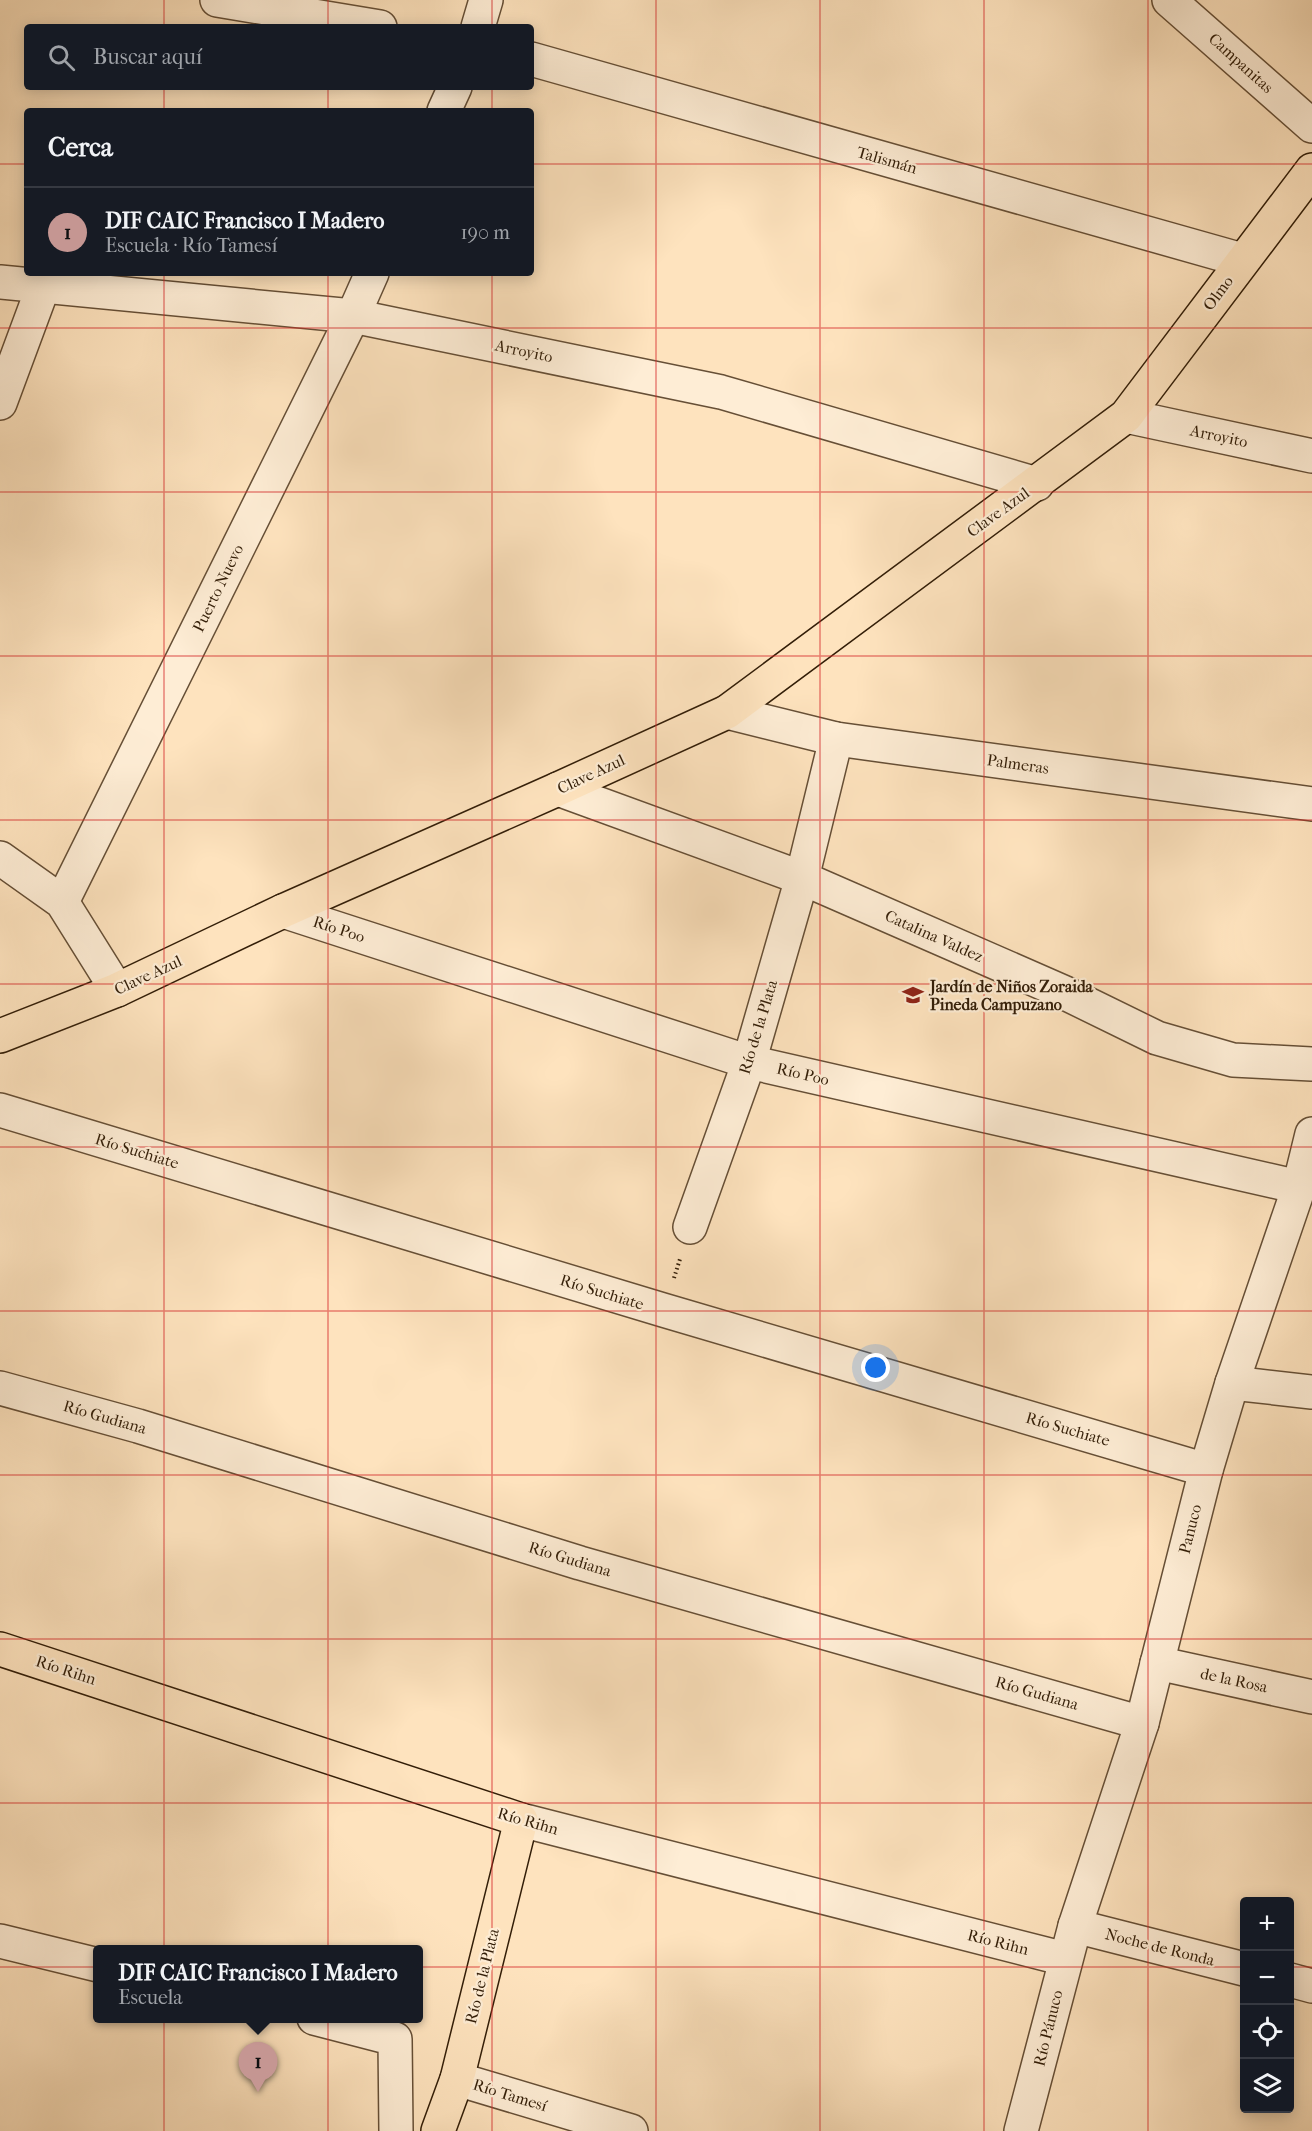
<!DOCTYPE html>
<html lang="es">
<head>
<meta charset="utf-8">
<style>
	:root { --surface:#171b24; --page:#20242c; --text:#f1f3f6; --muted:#9ea1a6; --line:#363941; --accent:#c59692 }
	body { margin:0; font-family:"IM FELL French Canon",serif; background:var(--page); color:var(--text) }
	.controls { position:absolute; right:18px; bottom:18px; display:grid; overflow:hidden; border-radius:6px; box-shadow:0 3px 15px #0003 }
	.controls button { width:54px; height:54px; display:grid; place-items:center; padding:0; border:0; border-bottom:2px solid var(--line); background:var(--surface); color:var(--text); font:30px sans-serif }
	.you { position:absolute; left:876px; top:1368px; width:21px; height:21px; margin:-15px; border:4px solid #fff; border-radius:50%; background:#1a73e8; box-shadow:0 0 0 9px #1a73e833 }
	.badge { display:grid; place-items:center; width:39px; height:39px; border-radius:50%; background:var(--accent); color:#111; font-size:20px; font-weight:700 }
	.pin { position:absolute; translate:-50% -50px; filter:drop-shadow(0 2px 3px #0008) }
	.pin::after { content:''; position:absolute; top:32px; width:21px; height:18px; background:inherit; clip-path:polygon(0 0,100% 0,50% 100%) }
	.popup { position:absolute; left:93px; top:1945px; width:330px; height:78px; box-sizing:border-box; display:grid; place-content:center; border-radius:6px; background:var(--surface); filter:drop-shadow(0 2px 4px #0005); font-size:20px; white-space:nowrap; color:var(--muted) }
	.popup b { font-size:22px; color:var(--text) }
	.popup::after { content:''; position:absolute; left:50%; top:100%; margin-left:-12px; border:12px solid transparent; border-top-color:var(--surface) }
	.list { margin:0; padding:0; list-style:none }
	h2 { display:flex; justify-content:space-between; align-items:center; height:78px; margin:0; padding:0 24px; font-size:26px }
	h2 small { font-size:20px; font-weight:400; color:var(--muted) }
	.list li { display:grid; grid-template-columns:39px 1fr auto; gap:18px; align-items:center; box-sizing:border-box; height:90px; padding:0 24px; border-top:2px solid var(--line) }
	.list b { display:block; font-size:22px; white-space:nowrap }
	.list p { margin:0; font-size:20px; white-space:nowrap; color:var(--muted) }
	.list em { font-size:20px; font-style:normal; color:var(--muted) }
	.icon { flex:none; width:33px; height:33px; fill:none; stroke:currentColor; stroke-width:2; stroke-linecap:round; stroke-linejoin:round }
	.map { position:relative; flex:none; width:1312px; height:2131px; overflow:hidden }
	.search { position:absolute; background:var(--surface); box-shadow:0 3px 15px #0003; left:24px; top:24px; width:510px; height:66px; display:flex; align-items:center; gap:15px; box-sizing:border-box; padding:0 21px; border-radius:6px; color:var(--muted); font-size:22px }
	.panel { position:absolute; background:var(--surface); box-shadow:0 3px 15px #0003; left:24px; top:108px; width:510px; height:168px; border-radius:6px }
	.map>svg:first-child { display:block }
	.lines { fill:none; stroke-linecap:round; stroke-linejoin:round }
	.minor-casing { stroke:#664f36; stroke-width:36 }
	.major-casing { stroke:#331e08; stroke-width:36 }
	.path { stroke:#331e08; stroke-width:4; stroke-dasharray:1.5 3; stroke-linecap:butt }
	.minor { stroke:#feedd5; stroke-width:33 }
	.major { stroke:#fee3be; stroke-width:33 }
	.grid { fill:none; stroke:#d62828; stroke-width:1.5; stroke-opacity:0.55 }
	.labels { text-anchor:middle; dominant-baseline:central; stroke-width:4.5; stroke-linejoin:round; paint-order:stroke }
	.street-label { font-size:16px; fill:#331e08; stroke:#feedd5 }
	.poi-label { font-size:16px; font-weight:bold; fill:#331e08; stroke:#feedd5; text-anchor:start }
</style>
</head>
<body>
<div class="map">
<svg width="1312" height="2131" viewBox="0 0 1312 2131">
	<rect width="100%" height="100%" fill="#fee3be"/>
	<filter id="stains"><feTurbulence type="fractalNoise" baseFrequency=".00333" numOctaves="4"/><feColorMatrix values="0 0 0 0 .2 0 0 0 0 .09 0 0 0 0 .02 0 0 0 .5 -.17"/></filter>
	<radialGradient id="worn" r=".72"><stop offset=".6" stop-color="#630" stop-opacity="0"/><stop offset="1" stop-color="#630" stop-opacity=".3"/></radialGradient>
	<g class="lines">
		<defs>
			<g id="minor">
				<path d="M217 0 380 27"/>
				<path d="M1169 0 1312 126"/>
				<path d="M478 27 486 0"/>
				<path d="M531 59 1242 260"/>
				<path d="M444 111 455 87"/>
				<path d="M0 282 353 316 721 392 1037 484"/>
				<path d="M0 403 43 287"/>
				<path d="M1126 416 1312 456"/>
				<path d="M727 712 836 739 1312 804"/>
				<path d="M558 789 802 878 1063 992 1157 1038 1233 1060 1312 1064"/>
				<path d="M0 858 62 902 117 990"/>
				<path d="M62 902 353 316 372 273"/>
				<path d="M283 911 749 1062 1299 1187"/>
				<path d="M0 1110 663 1310 1206 1470"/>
				<path d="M690 1227 749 1062 802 878 836 739"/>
				<path d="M1232 1383 1312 1392"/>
				<path d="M0 1388 138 1426 580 1563 1142 1723"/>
				<path d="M1157 1663 1312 1697"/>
				<path d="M521 1820 1065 1959"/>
				<path d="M1075 1926 1244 1969"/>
				<path d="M0 1941 98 1965"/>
				<path d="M1290 1980 1312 1986"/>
				<path d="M314 2018 395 2039 396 2131"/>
				<path d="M457 2079 631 2131"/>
				<path d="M1021 2131 1075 1926 1142 1723 1206 1470 1232 1383 1299 1187 1312 1134"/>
			</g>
			<g id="major">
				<path d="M0 1036 117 990 283 911 558 789 727 712 1126 416 1312 170"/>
				<path d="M0 1649 521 1820 457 2079 438 2131"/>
			</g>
		</defs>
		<use href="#minor" class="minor-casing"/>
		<use href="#major" class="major-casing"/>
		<path class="path" d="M674 1278 680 1259"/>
		<use href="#minor" class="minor"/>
		<use href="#major" class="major"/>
	</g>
	<path class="grid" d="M164 0V27M328 0V27M492 0V27M656 0V2131M820 0V2131M984 0V2131M1148 0V2131M164 87V111M328 87V111M492 87V111M0 164H27M531 164H1312M164 273V2131M328 273V2131M492 273V2131M0 328H1312M0 492H1312M0 656H1312M0 820H1312M0 984H1312M0 1147H1312M0 1311H1312M0 1475H1312M0 1639H1312M0 1803H1312M0 1967H1244M1290 1967H1312"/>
	<defs>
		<symbol id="school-bare" viewBox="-9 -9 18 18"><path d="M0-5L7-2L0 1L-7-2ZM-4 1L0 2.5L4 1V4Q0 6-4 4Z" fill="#8f2418" stroke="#feedd5" stroke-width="2.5" paint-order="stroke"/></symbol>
	</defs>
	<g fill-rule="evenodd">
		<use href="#school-bare" x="898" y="980" width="30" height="30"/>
	</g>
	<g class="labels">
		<g class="street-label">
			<text transform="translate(1241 63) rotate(42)">Campanitas</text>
			<text transform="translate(887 160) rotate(16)">Talismán</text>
			<text transform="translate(1218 293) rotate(-53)">Olmo</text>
			<text transform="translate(524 351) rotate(12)">Arroyito</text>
			<text transform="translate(1219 436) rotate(12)">Arroyito</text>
			<text transform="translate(998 512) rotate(-36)">Clave Azul</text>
			<text transform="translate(218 588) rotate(-64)">Puerto Nuevo</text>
			<text transform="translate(1018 764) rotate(8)">Palmeras</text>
			<text transform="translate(591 774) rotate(-25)">Clave Azul</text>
			<text transform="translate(339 929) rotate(18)">Río Poo</text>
			<text transform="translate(934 936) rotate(24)">Catalina Valdez</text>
			<text transform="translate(148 975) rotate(-25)">Clave Azul</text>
			<text transform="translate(758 1027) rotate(-73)">Río de la Plata</text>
			<text transform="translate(803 1074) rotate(13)">Río Poo</text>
			<text transform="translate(137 1151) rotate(17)">Río Suchiate</text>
			<text transform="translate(602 1292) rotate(17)">Río Suchiate</text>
			<text transform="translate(105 1417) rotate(16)">Río Gudiana</text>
			<text transform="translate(1068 1429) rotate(16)">Río Suchiate</text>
			<text transform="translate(1190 1529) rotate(-76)">Panuco</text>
			<text transform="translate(570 1559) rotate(17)">Río Gudiana</text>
			<text transform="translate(66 1670) rotate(18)">Río Rihn</text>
			<text transform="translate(1234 1680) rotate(12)">de la Rosa</text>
			<text transform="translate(1037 1693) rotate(16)">Río Gudiana</text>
			<text transform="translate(528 1821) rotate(16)">Río Rihn</text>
			<text transform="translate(998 1942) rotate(14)">Río Rihn</text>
			<text transform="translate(1160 1947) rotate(14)">Noche de Ronda</text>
			<text transform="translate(482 1976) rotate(-76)">Río de la Plata</text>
			<text transform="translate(1048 2028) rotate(-76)">Río Pánuco</text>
			<text transform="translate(510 2095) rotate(17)">Río Tamesí</text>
		</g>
		<g class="poi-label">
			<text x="930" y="986">Jardín de Niños Zoraida<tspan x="930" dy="18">Pineda Campuzano</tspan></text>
		</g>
	</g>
	<rect width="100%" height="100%" filter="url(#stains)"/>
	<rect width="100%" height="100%" fill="url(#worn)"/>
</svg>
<div class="controls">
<button>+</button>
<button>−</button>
<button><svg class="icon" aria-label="locate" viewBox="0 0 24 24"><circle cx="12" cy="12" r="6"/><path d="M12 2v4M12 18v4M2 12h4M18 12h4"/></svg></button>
<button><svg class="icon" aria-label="layers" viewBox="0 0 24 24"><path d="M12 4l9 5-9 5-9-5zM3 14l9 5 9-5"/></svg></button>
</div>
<div class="you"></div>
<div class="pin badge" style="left:258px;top:2092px">1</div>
<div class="popup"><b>DIF CAIC Francisco I Madero</b>Escuela</div>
<div class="search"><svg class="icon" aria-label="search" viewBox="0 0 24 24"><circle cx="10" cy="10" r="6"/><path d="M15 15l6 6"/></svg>Buscar aquí</div>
<section class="panel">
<h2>Cerca<small></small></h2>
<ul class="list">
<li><span class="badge">1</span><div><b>DIF CAIC Francisco I Madero</b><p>Escuela · Río Tamesí</p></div><em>190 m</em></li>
</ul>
</section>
</div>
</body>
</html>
